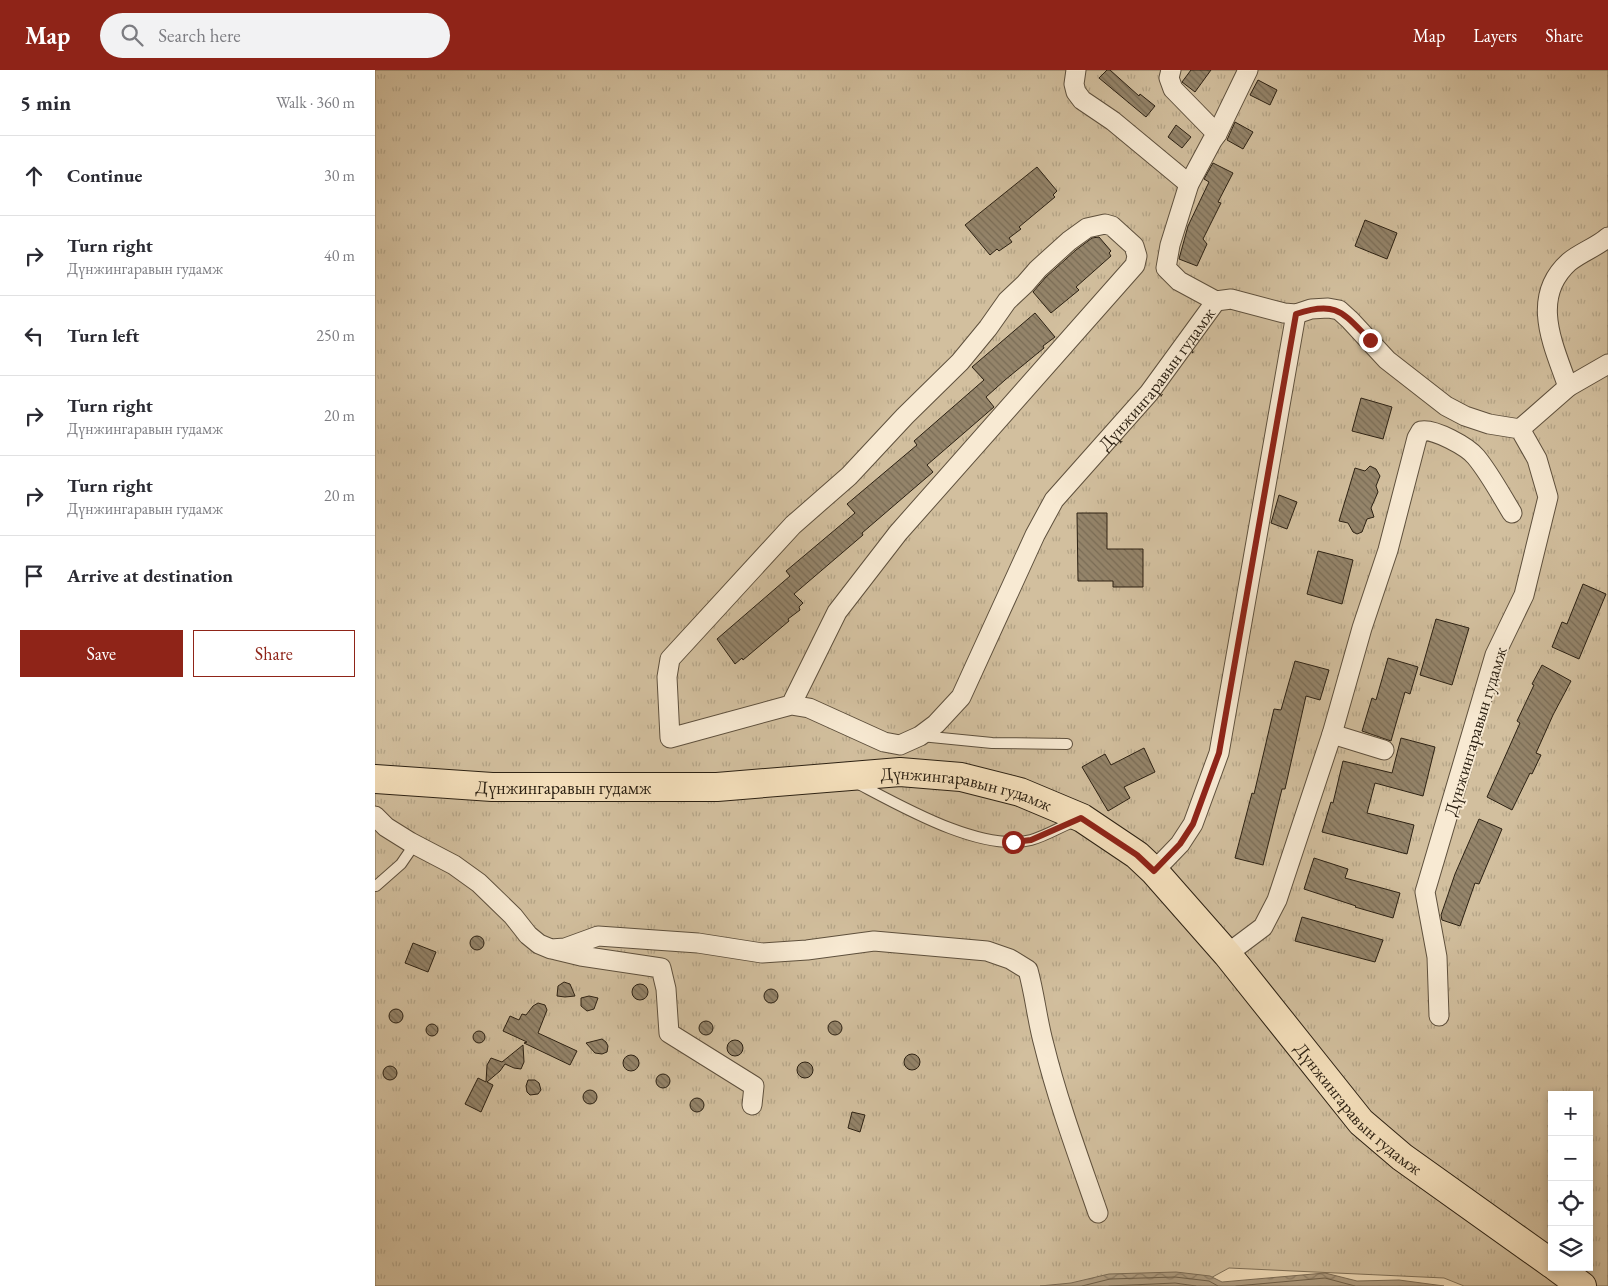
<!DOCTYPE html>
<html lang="en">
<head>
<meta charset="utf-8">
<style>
	:root { --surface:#fff; --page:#f2f2f3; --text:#2b2b33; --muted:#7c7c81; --line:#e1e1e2; --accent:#8f2418 }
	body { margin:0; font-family:"EB Garamond",serif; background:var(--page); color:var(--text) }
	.controls { position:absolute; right:15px; bottom:15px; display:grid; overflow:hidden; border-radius:0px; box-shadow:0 2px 8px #0003 }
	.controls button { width:45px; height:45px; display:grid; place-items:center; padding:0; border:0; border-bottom:1px solid var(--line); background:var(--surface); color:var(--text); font:25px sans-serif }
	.stop { position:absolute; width:15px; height:15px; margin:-11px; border:4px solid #8f2418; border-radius:50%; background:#fff }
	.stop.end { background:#8f2418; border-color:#fff; box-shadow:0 1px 5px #0008 }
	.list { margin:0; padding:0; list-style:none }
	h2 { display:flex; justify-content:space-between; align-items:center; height:65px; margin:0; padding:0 20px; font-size:21px }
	h2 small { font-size:16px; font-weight:400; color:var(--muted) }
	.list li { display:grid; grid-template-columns:32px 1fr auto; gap:15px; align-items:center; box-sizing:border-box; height:80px; padding:0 20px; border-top:1px solid var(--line) }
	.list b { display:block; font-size:19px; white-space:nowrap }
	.list p { margin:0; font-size:16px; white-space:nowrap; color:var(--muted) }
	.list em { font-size:16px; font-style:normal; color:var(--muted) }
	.actions { display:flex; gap:10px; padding:15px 20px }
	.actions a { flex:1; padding:11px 0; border:1px solid var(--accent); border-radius:0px; text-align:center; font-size:18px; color:var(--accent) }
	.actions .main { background:var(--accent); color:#fff }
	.icon { flex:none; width:28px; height:28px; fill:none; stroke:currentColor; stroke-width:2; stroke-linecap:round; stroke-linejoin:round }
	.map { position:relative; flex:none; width:1233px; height:1216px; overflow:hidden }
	header { display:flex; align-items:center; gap:30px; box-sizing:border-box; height:70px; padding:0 25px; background:var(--accent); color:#fff }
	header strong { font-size:24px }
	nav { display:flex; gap:28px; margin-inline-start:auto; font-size:18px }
	.search { width:350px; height:45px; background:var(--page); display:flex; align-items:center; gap:12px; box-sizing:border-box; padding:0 18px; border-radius:28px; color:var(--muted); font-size:19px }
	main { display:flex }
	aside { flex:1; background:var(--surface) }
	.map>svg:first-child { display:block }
	.park { fill:url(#park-tufts); stroke:#7f7058; fill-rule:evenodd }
	.water { fill:url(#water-waves); stroke:#7b6c56 }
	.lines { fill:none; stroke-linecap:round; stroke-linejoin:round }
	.shore { stroke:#6e604a; stroke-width:1 }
	.building { fill:url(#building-back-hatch); stroke:#2c2113 }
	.service-casing { stroke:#5e503d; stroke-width:12 }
	.minor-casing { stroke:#5e503d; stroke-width:21 }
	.primary-casing { stroke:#2c2113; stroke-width:30 }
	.service { stroke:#f8ead3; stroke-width:10 }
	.minor { stroke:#f8ead3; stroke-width:19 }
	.primary { stroke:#f4dfbb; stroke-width:28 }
	.route { stroke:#8f2418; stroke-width:6 }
	.labels { text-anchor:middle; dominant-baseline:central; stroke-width:4; stroke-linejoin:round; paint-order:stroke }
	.street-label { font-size:18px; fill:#2c2113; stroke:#f8ead3 }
</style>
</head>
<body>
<header>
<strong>Map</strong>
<div class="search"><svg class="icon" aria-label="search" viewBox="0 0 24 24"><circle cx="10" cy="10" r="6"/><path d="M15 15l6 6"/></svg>Search here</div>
<nav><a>Map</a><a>Layers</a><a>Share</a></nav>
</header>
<main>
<aside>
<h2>5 min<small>Walk · 360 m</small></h2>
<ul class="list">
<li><svg class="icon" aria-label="ahead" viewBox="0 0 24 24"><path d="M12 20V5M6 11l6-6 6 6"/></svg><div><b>Continue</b></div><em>30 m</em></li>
<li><svg class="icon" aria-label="right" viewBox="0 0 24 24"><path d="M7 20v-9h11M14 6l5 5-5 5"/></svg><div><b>Turn right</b><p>Дүнжингаравын гудамж</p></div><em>40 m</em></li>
<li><svg class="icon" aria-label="left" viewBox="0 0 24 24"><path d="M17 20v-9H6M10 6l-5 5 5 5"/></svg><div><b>Turn left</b></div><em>250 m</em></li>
<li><svg class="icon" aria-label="right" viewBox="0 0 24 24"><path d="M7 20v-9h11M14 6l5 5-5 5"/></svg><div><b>Turn right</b><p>Дүнжингаравын гудамж</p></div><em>20 m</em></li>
<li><svg class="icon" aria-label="right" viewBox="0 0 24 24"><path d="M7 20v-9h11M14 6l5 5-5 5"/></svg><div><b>Turn right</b><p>Дүнжингаравын гудамж</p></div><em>20 m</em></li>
<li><svg class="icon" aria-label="arrive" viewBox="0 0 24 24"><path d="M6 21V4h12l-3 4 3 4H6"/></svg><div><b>Arrive at destination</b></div></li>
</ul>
<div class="actions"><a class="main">Save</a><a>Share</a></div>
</aside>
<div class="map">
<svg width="1233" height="1216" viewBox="0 0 1233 1216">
	<defs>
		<pattern id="park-tufts" width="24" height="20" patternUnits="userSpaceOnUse" patternTransform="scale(1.25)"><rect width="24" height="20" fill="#d2bf9e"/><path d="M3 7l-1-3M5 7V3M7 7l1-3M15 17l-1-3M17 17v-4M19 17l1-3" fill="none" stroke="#b4a487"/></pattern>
		<pattern id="water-waves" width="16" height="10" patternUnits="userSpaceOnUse" patternTransform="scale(1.25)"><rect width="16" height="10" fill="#b09e82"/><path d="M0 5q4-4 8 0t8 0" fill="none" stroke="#8f8069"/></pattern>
		<pattern id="building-back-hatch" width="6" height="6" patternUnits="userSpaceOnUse" patternTransform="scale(1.25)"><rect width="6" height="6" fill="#94846a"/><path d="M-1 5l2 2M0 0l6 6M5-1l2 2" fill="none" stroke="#796c56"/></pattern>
	</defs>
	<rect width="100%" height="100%" fill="#f4dfbb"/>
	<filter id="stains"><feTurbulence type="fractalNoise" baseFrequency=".004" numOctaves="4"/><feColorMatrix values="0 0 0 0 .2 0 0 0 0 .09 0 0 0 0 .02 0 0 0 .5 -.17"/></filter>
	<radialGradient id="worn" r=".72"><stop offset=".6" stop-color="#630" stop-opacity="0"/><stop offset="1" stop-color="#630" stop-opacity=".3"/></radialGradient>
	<path class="park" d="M0 0H1233V1216H1089L1069 1208 854 1198 821 1216H0ZM1177 1025H1214V1197H1177Z"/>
	<path class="water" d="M801 1202 835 1206 847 1212 950 1203 982 1211 1024 1210 1069 1216H665L696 1213 734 1204Z"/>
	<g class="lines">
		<g class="shore">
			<path d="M707 1216 735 1209 800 1207 834 1211 843 1216"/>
			<path d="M734 1216 800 1213 821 1216"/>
			<path d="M861 1216 950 1208 980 1216"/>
		</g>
	</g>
	<g class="building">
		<path d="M732 0H735L764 26 765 24 780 36 771 47 724 8Z"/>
		<path d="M816 0H836L820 22 807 12Z"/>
		<path d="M883 10 902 20 895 35 875 25Z"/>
		<path d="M860 52 878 62 868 79 852 70Z"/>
		<path d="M801 55 816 67 807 78 793 67Z"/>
		<path d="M838 93 858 103 843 132 846 133 828 169 832 174 822 196 804 189 813 156 834 112 829 109Z"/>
		<path d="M662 97 682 121 678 125 680 127 644 157 646 159 634 168 637 172 624 181 622 179 615 185 590 155Z"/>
		<path d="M990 150 1022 163 1012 189 980 176Z"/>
		<path d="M724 167 736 181 734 183 736 186 701 217 704 220 676 243 658 222 671 207 701 180 717 168Z"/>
		<path d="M660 243 680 267 668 276 669 278 630 310 611 327 619 337 552 395 558 402 487 463 488 465 419 524 428 533 424 537 425 540 413 549 414 551 368 590 367 588 360 594 342 569 415 506 411 501 480 443 472 434 542 375 539 371 609 310 597 297Z"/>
		<path d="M986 328 1017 337 1008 369 977 361Z"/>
		<path d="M995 396 1001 399 1005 406 1001 416 1003 422 996 438 999 447 992 449 987 462 982 464 978 462 973 453 964 451 980 398 990 401Z"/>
		<path d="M904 425 922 432 912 459 896 453Z"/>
		<path d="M702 443H732V479H768V517H738V511H703Z"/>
		<path d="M943 481 978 490 967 534 932 524Z"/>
		<path d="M1208 514 1231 524 1204 589 1177 577 1187 552 1192 554Z"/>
		<path d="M1061 549 1094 558 1077 615 1045 605Z"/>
		<path d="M1013 588 1043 597 1035 624 1030 622 1016 671 987 661 997 628 1001 630Z"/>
		<path d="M920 591 954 600 945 630 931 626 910 719H907L888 795 860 788 877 723 879 724 899 639 906 640Z"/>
		<path d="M1167 595 1196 611 1178 645 1161 683 1166 685 1157 704 1155 703 1137 740 1112 727 1145 653 1142 651 1159 615 1157 614Z"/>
		<path d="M1026 668 1060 677 1048 726 1000 713 992 743 1039 755 1032 784 947 762 956 732 958 733 968 691 1017 703Z"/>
		<path d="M769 678 780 702 749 717 755 728 733 741 707 697 730 684 736 695Z"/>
		<path d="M1104 749 1127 759 1104 814 1100 813 1085 856 1067 850 1066 845 1080 804Z"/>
		<path d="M939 788 973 799 970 808 1025 823 1018 848 980 837 981 836 929 819Z"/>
		<path d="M927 847 1008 870 1000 892 920 871Z"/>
		<circle cx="102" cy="873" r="7"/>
		<path d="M38 873 61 882 53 902 30 893Z"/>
		<path d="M189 912 195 914 200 926 190 927 182 926 183 916Z"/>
		<circle cx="265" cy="922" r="8"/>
		<circle cx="396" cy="926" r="7"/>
		<path d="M214 926 223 928 219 939 212 941 206 936V928Z"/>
		<path d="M163 933 170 935 172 940 163 963 202 981 195 995 149 973 152 972 128 961 135 946 144 950 147 944 151 945 158 936Z"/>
		<circle cx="21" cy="946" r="7"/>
		<circle cx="460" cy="958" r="7"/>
		<circle cx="331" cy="958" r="7"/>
		<circle cx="57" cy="960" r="6"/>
		<circle cx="104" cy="967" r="6"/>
		<path d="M227 969 231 972 233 976 232 982 227 984 220 983 211 973Z"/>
		<circle cx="360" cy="978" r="8"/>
		<path d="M148 975 149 992 146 999 139 998 130 994 125 1001 112 1012 118 1015 106 1042 90 1034 103 1008 111 1012 112 995 116 988 127 992Z"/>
		<circle cx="537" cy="992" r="8"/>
		<circle cx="256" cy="993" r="8"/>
		<circle cx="430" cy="1000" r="8"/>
		<circle cx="15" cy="1003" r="7"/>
		<circle cx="288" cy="1011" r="7"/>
		<path d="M153 1010H160L164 1013 166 1020 163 1024 155 1025 152 1022 151 1016Z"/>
		<circle cx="215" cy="1027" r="7"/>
		<circle cx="322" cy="1035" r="7"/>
		<path d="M477 1042 490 1045 485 1062 473 1058Z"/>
	</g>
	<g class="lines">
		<defs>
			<g id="service">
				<path d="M546 666 617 673 692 674"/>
				<path d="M480 712C524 735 606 783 656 770 671 766 687 756 702 750"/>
				<path d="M1 816 26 794 39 775"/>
			</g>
			<g id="minor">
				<path d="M701 0 699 14 701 22 707 30 738 51 814 114"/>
				<path d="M796 0 794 8 798 19 842 64"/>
				<path d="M841 231 804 211 791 198 795 175 814 114 837 71 842 64 873 0"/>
				<path d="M1193 317C1179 276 1154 228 1194 192 1206 182 1222 177 1233 167"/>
				<path d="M1145 359 1193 317 1233 294"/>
				<path id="s1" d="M416 635 462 542 523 463 760 195 762 186 759 176 737 156 730 154 712 158 694 171 663 199 650 214 632 231 613 258 585 292 530 346 474 406 418 455 295 589 292 607 295 668 416 635 434 638 509 672 525 675 545 666 561 654 586 627 660 465 679 430 774 323 841 231 856 229 909 243 921 244 936 239 953 238 964 240 975 250 1012 290 1071 336 1090 346 1114 354 1145 359 1162 389 1173 427 1149 525 1120 585 1050 822 1062 887 1064 946"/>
				<path d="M1009 680 957 664 987 558 1013 480 1042 368 1046 361C1059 358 1093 377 1101 387 1115 404 1126 425 1137 443"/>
				<path d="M0 746 11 757 35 772 79 795 104 813 138 846 153 865 164 874 176 879 190 878 223 866 323 873 387 883 432 880 499 871 612 881 635 889 653 900C660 925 662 950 669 975 683 1032 704 1088 723 1143"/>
				<path d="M779 801 805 774 818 754 844 683 921 244"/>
				<path d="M181 880 206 886 286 898 291 919 294 963 379 1016 377 1035"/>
				<path d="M852 884 888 857 902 830 957 664"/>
			</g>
			<g id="primary">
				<path id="s2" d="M0 709 117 717H342L525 702 586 707 645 722 707 748 762 785 779 801 852 884 986 1052 1027 1087 1177 1194"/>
				<path d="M1181 1197 1207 1216"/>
			</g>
		</defs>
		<use href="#service" class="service-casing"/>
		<use href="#minor" class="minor-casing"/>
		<use href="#primary" class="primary-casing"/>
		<use href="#service" class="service"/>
		<use href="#minor" class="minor"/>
		<use href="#primary" class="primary"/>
	</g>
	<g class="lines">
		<path class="route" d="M638 772 656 770 706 748 762 785 779 801 805 774 818 754 844 683 921 244C962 230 968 243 995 270"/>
	</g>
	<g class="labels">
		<g class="street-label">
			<text stroke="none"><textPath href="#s1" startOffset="2015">Дүнжингаравын гудамж</textPath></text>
			<text transform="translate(1100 661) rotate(-73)">Дүнжингаравын гудамж</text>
			<text stroke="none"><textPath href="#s2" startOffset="189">Дүнжингаравын гудамж</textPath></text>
			<text stroke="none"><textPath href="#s2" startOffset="594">Дүнжингаравын гудамж</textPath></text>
			<text stroke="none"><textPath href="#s2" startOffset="1119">Дүнжингаравын гудамж</textPath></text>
		</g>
	</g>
	<rect width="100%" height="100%" filter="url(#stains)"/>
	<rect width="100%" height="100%" fill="url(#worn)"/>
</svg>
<div class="controls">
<button>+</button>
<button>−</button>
<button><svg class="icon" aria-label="locate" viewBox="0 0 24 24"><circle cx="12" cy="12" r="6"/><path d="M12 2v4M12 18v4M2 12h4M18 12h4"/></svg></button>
<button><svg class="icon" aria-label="layers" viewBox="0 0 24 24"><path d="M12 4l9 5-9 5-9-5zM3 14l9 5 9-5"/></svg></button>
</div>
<div class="stop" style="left:638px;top:772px"></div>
<div class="stop end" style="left:995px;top:270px"></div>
</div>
</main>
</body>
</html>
